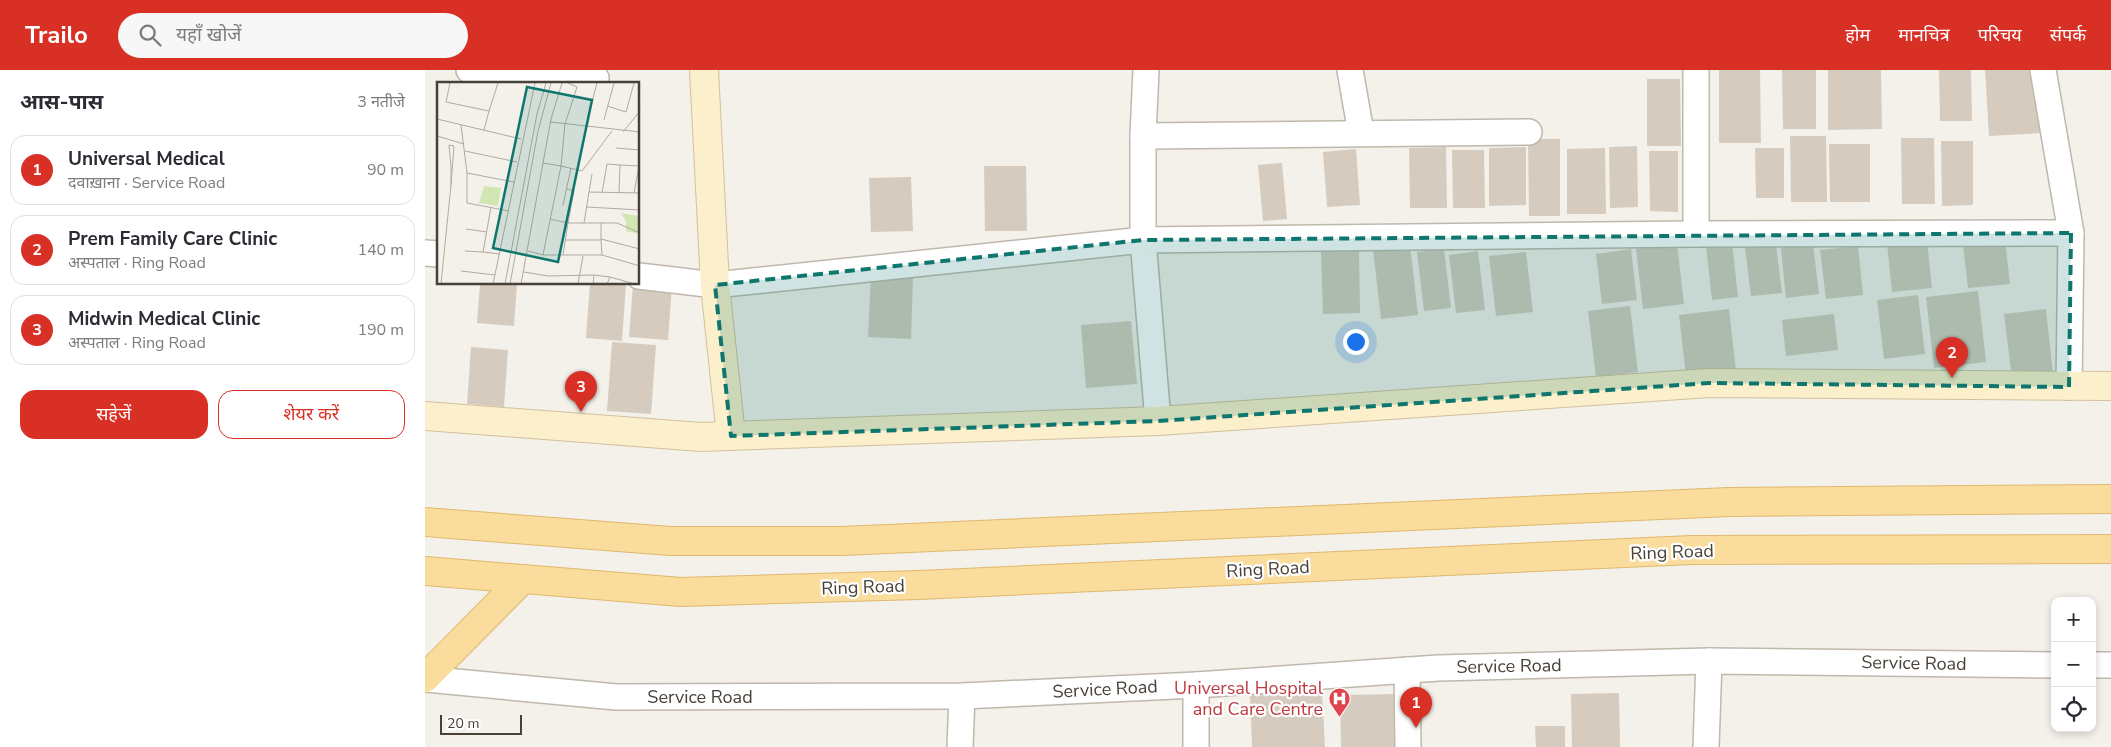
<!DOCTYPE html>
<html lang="hi">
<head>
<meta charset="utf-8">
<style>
	:root { --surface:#fff; --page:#f7f7f7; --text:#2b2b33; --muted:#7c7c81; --line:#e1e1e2; --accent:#d93025 }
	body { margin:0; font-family:"Nunito Sans","Noto Sans Devanagari",sans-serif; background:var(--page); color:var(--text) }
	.controls { position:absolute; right:15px; bottom:15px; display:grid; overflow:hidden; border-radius:10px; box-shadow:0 2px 8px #0003 }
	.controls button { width:45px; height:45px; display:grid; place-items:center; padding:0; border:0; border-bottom:1px solid var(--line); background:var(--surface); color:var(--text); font:25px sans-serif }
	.scale { position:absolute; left:15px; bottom:12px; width:82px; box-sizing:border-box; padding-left:5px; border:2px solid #484138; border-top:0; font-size:14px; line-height:18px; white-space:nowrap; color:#484138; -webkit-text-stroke:4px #fff; paint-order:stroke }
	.you { position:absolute; left:930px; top:271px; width:18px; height:18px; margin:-12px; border:4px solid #fff; border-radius:50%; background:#1a73e8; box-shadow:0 0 0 8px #1a73e833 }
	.badge { display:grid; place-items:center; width:32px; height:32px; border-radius:50%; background:var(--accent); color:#fff; font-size:16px; font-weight:700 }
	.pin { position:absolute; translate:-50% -41px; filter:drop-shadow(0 1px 2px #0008) }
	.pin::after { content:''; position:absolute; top:26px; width:18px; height:15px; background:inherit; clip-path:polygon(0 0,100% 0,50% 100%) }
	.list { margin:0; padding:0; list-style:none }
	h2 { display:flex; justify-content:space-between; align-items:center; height:65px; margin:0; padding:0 20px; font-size:21px }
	h2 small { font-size:16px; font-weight:400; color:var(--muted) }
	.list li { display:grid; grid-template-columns:32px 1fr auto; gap:15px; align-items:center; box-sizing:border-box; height:70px; margin:0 10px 10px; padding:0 10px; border:1px solid var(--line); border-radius:15px }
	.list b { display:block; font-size:19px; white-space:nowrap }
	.list p { margin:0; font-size:16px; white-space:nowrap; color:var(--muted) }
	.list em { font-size:16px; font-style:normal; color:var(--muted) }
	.actions { display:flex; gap:10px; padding:15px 20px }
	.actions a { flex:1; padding:11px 0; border:1px solid var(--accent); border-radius:15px; text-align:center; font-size:18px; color:var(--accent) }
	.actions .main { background:var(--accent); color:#fff }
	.icon { flex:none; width:28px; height:28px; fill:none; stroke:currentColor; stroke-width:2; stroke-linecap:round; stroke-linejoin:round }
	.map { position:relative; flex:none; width:1686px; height:677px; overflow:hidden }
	header { display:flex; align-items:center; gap:30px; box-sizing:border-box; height:70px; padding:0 25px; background:var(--accent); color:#fff }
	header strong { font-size:24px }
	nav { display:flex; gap:28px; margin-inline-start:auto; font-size:18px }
	.search { width:350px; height:45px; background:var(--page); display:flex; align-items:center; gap:12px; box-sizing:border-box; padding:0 18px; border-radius:28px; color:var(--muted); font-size:19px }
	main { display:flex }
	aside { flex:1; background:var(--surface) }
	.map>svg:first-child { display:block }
	.building { fill:#d5ccbf }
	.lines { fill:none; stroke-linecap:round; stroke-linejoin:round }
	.street-casing { stroke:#bfb8ac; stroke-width:28 }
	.secondary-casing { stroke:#d2c19b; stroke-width:30 }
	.primary-casing { stroke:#dfb86d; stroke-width:30 }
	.street { stroke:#fff; stroke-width:25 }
	.secondary { stroke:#fcefcb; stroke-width:28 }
	.primary { stroke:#fadc9d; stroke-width:28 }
	.marked { fill:#0f766e; fill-opacity:0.2; stroke:#0f766e; stroke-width:4; stroke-dasharray:10 6; stroke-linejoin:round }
	.labels { text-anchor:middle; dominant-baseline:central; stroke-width:4.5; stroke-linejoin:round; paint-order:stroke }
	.street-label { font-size:18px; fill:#484138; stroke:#fff }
	.health-label { font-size:18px; fill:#be3a42; stroke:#fff; text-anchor:end }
	.inset-road { fill:none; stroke:#afaaa3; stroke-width:1 }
	.view { fill:#0f766e; fill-opacity:0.15; stroke:#0f766e; stroke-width:2.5 }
	.inset-edge { fill:none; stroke:#484138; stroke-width:2.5 }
</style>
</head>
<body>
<header>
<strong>Trailo</strong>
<div class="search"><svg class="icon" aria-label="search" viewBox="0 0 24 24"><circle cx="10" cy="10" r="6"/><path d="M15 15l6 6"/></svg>यहाँ खोजें</div>
<nav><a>होम</a><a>मानचित्र</a><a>परिचय</a><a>संपर्क</a></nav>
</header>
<main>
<aside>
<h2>आस-पास<small>3 नतीजे</small></h2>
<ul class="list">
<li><span class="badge">1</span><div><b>Universal Medical</b><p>दवाख़ाना · Service Road</p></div><em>90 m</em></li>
<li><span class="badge">2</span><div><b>Prem Family Care Clinic</b><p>अस्पताल · Ring Road</p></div><em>140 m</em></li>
<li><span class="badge">3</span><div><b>Midwin Medical Clinic</b><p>अस्पताल · Ring Road</p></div><em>190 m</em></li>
</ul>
<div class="actions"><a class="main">सहेजें</a><a>शेयर करें</a></div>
</aside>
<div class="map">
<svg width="1686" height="677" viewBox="0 0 1686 677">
	<rect width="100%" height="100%" fill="#f4f0ea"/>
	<g class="building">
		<path d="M1294 0H1335L1336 73H1294Z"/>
		<path d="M1357 0H1391V59H1358Z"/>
		<path d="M1403 0H1456L1457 59 1403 60Z"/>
		<path d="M1514 0H1546L1547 51H1515Z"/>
		<path d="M1560 0H1614L1617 63 1564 66Z"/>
		<path d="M1222 9H1255L1256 76H1222Z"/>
		<path d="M1365 66H1401L1402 132H1366Z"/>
		<path d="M1476 68H1509L1510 134H1477Z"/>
		<path d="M1103 69H1135V146H1104Z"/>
		<path d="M1516 71H1548V135L1517 136Z"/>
		<path d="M1404 74H1445V132H1405Z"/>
		<path d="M1212 76 1213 137 1185 138 1184 77Z"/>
		<path d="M1021 77 1022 138H985L984 78Z"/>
		<path d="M1101 77V135L1064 136V78Z"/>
		<path d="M1180 78 1181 144H1142V79Z"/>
		<path d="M1330 78H1359V128H1331Z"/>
		<path d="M931 79 935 135 902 137 898 82Z"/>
		<path d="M1027 80H1059L1060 138H1028Z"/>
		<path d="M1224 81H1253V142L1225 141Z"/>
		<path d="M857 93 862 149 838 151 833 95Z"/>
		<path d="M559 96H601L602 161H560Z"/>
		<path d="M486 107 488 161 446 162 444 108Z"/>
		<path d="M1502 169 1507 218 1467 222 1462 173Z"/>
		<path d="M1580 170 1585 214 1543 218 1538 175Z"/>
		<path d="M1307 172 1313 227 1287 230 1281 175Z"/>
		<path d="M1252 174 1259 234 1218 239 1211 179Z"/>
		<path d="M1388 174 1394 224 1361 228 1356 178Z"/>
		<path d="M985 175 993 245 956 249 948 179Z"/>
		<path d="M1351 175 1357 223 1326 226 1320 178Z"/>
		<path d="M1433 176 1438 225 1401 229 1395 180Z"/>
		<path d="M1019 179 1026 238 999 241 992 182Z"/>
		<path d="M1206 179 1212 230 1177 234 1171 184Z"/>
		<path d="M934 181 935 243 898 244 896 182Z"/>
		<path d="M1053 181 1060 240 1031 243 1024 185Z"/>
		<path d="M1101 182 1108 242 1071 246 1064 186Z"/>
		<path d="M446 206 488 208 486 269 443 267Z"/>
		<path d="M55 214H92L89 256 52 253Z"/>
		<path d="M165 214H201L197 271 161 268Z"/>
		<path d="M208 214 247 215 243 270 204 267Z"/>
		<path d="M1553 221 1561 292 1509 298 1501 227Z"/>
		<path d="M1493 225 1500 284 1459 289 1452 230Z"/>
		<path d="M1205 236 1213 302 1171 307 1163 241Z"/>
		<path d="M1304 239 1311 301 1261 306 1254 245Z"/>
		<path d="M1621 239 1628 304 1587 309 1579 244Z"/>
		<path d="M1409 244 1413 280 1361 286 1357 250Z"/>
		<path d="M706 251 712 314 661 318 656 255Z"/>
		<path d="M187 272 231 275 226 344 182 341Z"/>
		<path d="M46 277 83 280 79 337 42 334Z"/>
		<path d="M897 621 900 677H827L825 623Z"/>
		<path d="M1194 623 1195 677H1147L1146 624Z"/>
		<path d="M975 624 977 677H916L915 625Z"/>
		<path d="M1110 656H1140V677H1111Z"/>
	</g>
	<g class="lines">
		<defs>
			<g id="street">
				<path d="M44 0 171 8"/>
				<path d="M925 0 936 63"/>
				<path d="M1618 0 1646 163 1644 317"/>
				<path d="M718 66 1104 62"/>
				<path d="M1271 164V0"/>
				<path d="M0 183 14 184"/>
				<path d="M214 206 290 215 718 170V66L721 0"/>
				<path d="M733 351 718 170 1271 164 1646 163"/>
				<path d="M1667 595H1686"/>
				<path d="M982 600 983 677"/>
				<path d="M0 609 191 627 537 626 771 615 1013 598 1284 591 1630 595"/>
				<path d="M771 615V677"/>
				<path d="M535 677 537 626"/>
				<path d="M1281 677 1284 591"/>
			</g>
			<g id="secondary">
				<path d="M279 0 290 215 306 366"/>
				<path d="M0 346 276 367 733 351 1284 313 1686 316"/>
			</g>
			<g id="primary">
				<path d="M0 452 245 471H417L1304 432 1686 429"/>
				<path d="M0 501 256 522 494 515 1267 480 1686 479"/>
				<path d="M0 608 98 509"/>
			</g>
		</defs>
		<use href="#street" class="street-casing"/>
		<use href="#secondary" class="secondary-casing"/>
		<use href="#primary" class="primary-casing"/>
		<use href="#street" class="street"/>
		<use href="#secondary" class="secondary"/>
		<use href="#primary" class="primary"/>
	</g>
	<path class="marked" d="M1646 163 1644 317 1284 313 733 351 306 366 290 215 718 170Z"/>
	<defs>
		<symbol id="hospital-pin" viewBox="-11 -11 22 30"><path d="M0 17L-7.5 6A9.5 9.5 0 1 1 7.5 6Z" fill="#e0444e" stroke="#fff"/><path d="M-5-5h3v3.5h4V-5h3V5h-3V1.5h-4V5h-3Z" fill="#fff"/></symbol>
	</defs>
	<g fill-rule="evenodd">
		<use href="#hospital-pin" x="902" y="616" width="25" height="34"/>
	</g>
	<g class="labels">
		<g class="street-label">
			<text transform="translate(1247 482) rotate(-2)">Ring Road</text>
			<text transform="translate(843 499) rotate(-3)">Ring Road</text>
			<text transform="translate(438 517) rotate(-2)">Ring Road</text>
			<text transform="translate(1489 593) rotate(1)">Service Road</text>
			<text transform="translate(1084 596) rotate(-1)">Service Road</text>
			<text transform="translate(680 619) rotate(-3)">Service Road</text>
			<text x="275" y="627">Service Road</text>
		</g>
		<g class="health-label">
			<text x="898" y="618">Universal Hospital<tspan x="898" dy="21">and Care Centre</tspan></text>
		</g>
	</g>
	<g transform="translate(12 12)">
		<rect width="202" height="202" fill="#f4f0ea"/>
		<path d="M47 104 64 106 61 124 42 121ZM184 131 202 134V152L189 149V139Z" fill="#d2e6b4"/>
		<path class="inset-road" d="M13 1 9 20 52 29 47 48M131 1 140 5 128 42 124 84 145 89 175 49M170 24 189 30 197 1M52 29 61 1M151 35 160 1M0 37 84 57M167 38 177 1M114 40 203 50M24 43 30 91 77 100M186 50 203 29M0 54 27 62M12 63 17 64 14 103V85ZM179 66 203 68M28 69 80 80M183 83 202 84 197 111M30 91V121L72 129M130 107 137 109 131 141H147M152 110 155 92M165 111 170 82 183 83 182 111M126 123 134 86M54 125 46 170 63 172M150 125 203 128M113 137 131 141 126 173M164 141H180L203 151M29 147 50 150M164 157 203 167M128 158H164V141H147L152 110 203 111M164 158 165 173M28 169 46 170M91 169 106 173H165L203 184M106 173 124 84 106 81M24 189 58 193M87 190 111 194 157 193 156 202M157 193 173 195M4 202 14 103M56 202 98 1M68 202 100 32 109 1M73 202 101 49 114 1M84 202 114 37 125 1M141 202 146 174M170 202 173 195 198 202"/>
		<path class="view" d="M90 5 155 18 121 180 56 166Z"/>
		<rect width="202" height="202" class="inset-edge"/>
	</g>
</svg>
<div class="controls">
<button>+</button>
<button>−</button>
<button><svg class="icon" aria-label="locate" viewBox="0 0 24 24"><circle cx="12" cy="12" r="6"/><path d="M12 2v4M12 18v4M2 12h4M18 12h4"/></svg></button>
</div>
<div class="scale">20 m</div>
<div class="you"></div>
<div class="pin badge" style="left:991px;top:658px">1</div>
<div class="pin badge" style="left:1527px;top:308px">2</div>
<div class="pin badge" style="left:156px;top:342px">3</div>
</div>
</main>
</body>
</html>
